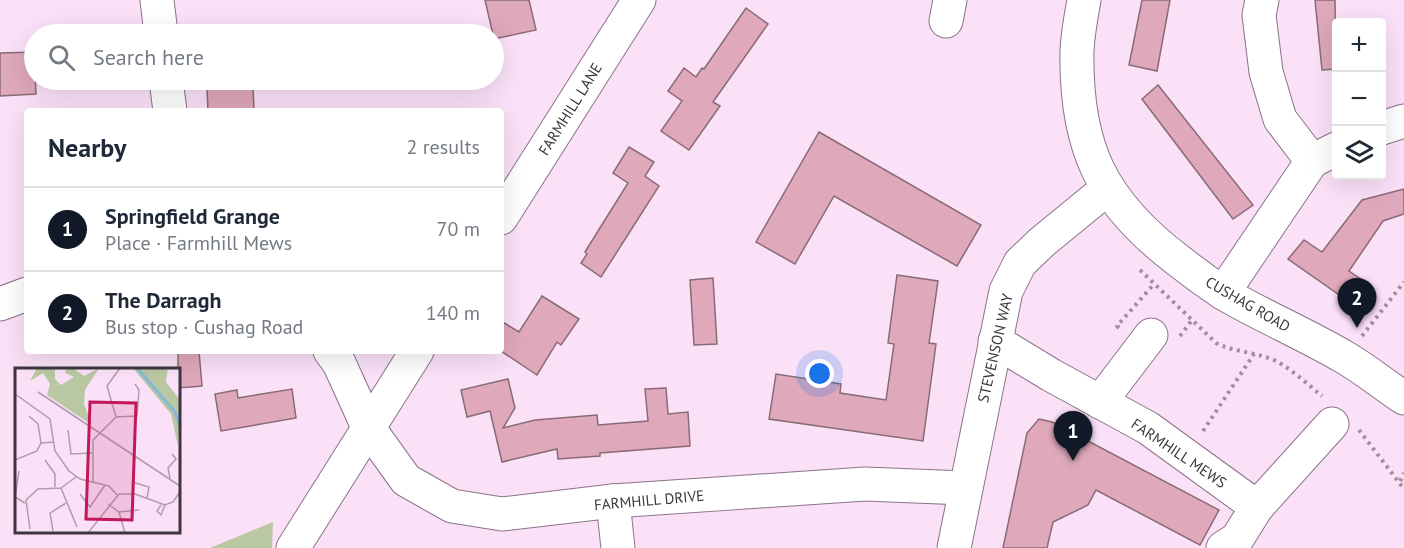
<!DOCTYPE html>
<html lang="en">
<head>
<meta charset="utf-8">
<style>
	:root { --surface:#fff; --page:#f2f2f3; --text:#1f2937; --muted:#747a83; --line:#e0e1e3; --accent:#111827 }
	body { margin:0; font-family:"PT Sans",sans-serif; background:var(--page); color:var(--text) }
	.controls { position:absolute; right:18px; top:18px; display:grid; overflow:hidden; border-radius:6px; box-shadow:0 6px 24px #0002 }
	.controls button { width:54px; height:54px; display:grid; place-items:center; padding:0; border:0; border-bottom:2px solid var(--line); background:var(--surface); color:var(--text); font:30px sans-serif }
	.you { position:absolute; left:820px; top:374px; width:21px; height:21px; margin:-15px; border:4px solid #fff; border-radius:50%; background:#1a73e8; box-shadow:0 0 0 9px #1a73e833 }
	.badge { display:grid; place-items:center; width:39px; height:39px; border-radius:50%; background:var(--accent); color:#fff; font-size:20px; font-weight:700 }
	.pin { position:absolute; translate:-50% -50px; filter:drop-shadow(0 2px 3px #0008) }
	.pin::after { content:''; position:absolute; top:32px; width:21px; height:18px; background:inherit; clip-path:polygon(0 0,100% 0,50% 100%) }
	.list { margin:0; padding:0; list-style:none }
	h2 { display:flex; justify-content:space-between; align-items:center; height:78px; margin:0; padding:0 24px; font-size:26px }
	h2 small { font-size:20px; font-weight:400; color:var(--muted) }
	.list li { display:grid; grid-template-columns:39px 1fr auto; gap:18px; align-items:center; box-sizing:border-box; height:84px; padding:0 24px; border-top:2px solid var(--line) }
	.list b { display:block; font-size:22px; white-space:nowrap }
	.list p { margin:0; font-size:20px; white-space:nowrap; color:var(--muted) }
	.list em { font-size:20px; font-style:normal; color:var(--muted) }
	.icon { flex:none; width:33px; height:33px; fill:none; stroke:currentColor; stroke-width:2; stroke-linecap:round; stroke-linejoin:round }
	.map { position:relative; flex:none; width:1404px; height:548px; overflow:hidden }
	.search { position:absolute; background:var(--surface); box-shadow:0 6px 24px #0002; left:24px; top:24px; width:480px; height:66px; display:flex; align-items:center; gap:15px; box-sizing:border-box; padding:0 21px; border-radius:33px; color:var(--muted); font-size:22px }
	.panel { position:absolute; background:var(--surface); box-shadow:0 6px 24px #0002; left:24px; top:108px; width:480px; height:246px; border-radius:6px }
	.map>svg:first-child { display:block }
	.green { fill:#b9c7a2 }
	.building { fill:#dfa8bb; stroke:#896b75; stroke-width:1.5 }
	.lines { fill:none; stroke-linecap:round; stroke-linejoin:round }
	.minor-casing { stroke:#897388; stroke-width:35 }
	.path { stroke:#a08e9f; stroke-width:4; stroke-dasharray:3 4.5; stroke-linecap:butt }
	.minor { stroke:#fff; stroke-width:33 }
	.labels { text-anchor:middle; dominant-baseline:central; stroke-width:4.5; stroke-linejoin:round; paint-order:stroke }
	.street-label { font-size:15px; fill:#3f353f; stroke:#fff }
	.inset-river { fill:none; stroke:#86b8d7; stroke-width:3 }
	.inset-road { fill:none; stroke:#af9cae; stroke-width:1.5 }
	.view { fill:#c2185b; fill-opacity:0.15; stroke:#c2185b; stroke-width:3 }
	.inset-edge { fill:none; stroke:#3f353f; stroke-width:3 }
</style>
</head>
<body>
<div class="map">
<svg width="1404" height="548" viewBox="0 0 1404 548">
	<rect width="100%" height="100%" fill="#fae1f8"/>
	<path class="green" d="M273 522 272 548H210Z"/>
	<g class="building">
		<path d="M485 0H529L536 30 494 39Z"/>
		<path d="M1142 0H1170L1157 71 1129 65Z"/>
		<path d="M1315 0H1335L1336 69 1322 70Z"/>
		<path d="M746 8 768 24 713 102 720 106 689 150 661 131 682 101 668 91 684 68 696 77 702 68 704 69Z"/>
		<path d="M34 52 36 94 0 96V53Z"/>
		<path d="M1158 85 1253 205 1233 219 1142 99Z"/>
		<path d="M253 87 254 111H208L207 89Z"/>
		<path d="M819 132 981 225 957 266 834 196 795 264 756 242Z"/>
		<path d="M629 147 654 162 645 176 659 186 601 277 581 263 587 254 585 252 628 183 613 173Z"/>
		<path d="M1404 189V214L1383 221 1349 271 1368 284 1355 306 1288 259 1304 240 1322 252 1362 200Z"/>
		<path d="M897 275 938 281 929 343 936 344 923 441 769 419 776 374 841 384 840 393 886 400 894 344 888 343Z"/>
		<path d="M713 278 717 344 694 345 690 280Z"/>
		<path d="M542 296 579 319 561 345 557 342 537 375 501 351V321L519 332Z"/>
		<path d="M178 351H199L202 386 178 388Z"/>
		<path d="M508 379 515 408 503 428 535 420 597 415 598 425 648 421 645 389 666 388 668 414 688 412 690 446 600 453V456L558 459 557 449 502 462 490 411 467 417 461 390Z"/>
		<path d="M292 389 296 418 221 431 215 394 237 390 238 398Z"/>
		<path d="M1039 419 1052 422 1219 510 1200 545 1096 490 1088 505 1053 522 1047 548H1003L1027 433Z"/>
	</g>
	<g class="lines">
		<defs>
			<g id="minor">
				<path d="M157 0 161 34"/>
				<path d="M1084 0C1081 16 1078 33 1077 50 1075 147 1101 202 1179 261 1193 272 1208 283 1223 293 1262 316 1305 334 1344 357 1365 369 1384 385 1404 398"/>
				<path d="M1262 0 1259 15 1266 72 1280 119 1312 161"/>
				<path d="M946 21 950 0"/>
				<path d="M166 80 170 111"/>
				<path d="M1382 128 1404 121"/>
				<path d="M501 218 639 0"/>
				<path d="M1223 293 1312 161 1336 149"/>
				<path d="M0 304 27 294"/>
				<path d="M995 341 1051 375 1148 428 1257 507 1237 539 1223 548"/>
				<path d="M330 351 339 363 368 427 406 480 452 506 502 514 613 501 865 484 965 488"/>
				<path d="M1100 402 1151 335"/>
				<path d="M613 501 618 548"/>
				<path d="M1257 507 1332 424"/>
				<path d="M293 548 417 351"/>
				<path d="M954 548 1006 291 1020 263 1042 242 1108 188"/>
			</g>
		</defs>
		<use href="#minor" class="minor-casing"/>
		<g class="path">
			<path d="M1140 270 1216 343C1234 352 1255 352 1274 360 1292 369 1307 384 1322 396"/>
			<path d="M1119 328 1117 326 1154 284"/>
			<path d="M1180 336 1192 320"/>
			<path d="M1362 336 1404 282"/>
			<path d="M1359 430 1404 489"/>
			<path d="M1203 431 1254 354"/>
			<path d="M1400 481 1404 473"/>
		</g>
		<use href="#minor" class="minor"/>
	</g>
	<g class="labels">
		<g class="street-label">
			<text transform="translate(570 109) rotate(-58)">FARMHILL LANE</text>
			<text transform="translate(1248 304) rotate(30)">CUSHAG ROAD</text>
			<text transform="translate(995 348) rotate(-77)">STEVENSON WAY</text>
			<text transform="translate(1179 453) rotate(34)">FARMHILL MEWS</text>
			<text transform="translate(649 500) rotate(-5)">FARMHILL DRIVE</text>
		</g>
	</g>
	<g transform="translate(15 368)">
		<rect width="165" height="165" fill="#fae1f8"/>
		<path d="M22 0H40V11L46 17 59 9 50 5 51 0H58L69 8 84 0 70 22 69 36 77 57 32 27 35 16 28 5 15 13ZM118 0H153L151 14 165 32 163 78 156 46Z" fill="#b9c7a2"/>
		<path class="inset-river" d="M122 0 160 44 165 58"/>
		<path class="inset-road" d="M23 24 165 118M0 26 35 51 40 83 54 103 65 111 94 118 102 127M14 48 23 56 26 75M101 49 122 48 124 22 120 16M53 62 56 86 77 85M0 92 22 83 26 75 39 74M30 92 40 106V119M4 103 0 129 10 135M155 110 153 100 161 91 157 86M78 114V72L101 49 92 18 105 0M117 114 134 119 132 130M46 120 62 159M65 126 75 139 90 117M93 136 104 144 110 165M146 137 142 143 146 147 150 137M104 144 124 142M15 161 11 132 23 121 46 120 61 109M38 163 35 145 51 135M73 165 104 126H120L150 137 158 134 165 124"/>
		<path class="view" d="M75 34 121 35 117 152 71 151Z"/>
		<rect width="165" height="165" class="inset-edge"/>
	</g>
</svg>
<div class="controls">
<button>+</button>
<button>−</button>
<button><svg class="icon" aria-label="layers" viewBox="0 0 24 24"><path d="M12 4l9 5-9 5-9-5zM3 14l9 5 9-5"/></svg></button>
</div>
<div class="you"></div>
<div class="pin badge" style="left:1073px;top:461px">1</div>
<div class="pin badge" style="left:1357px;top:328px">2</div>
<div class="search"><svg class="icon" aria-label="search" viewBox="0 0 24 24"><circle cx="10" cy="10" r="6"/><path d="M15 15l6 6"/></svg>Search here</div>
<section class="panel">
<h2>Nearby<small>2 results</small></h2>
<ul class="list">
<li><span class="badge">1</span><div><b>Springfield Grange</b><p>Place · Farmhill Mews</p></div><em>70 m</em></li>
<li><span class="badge">2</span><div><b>The Darragh</b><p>Bus stop · Cushag Road</p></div><em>140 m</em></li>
</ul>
</section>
</div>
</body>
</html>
